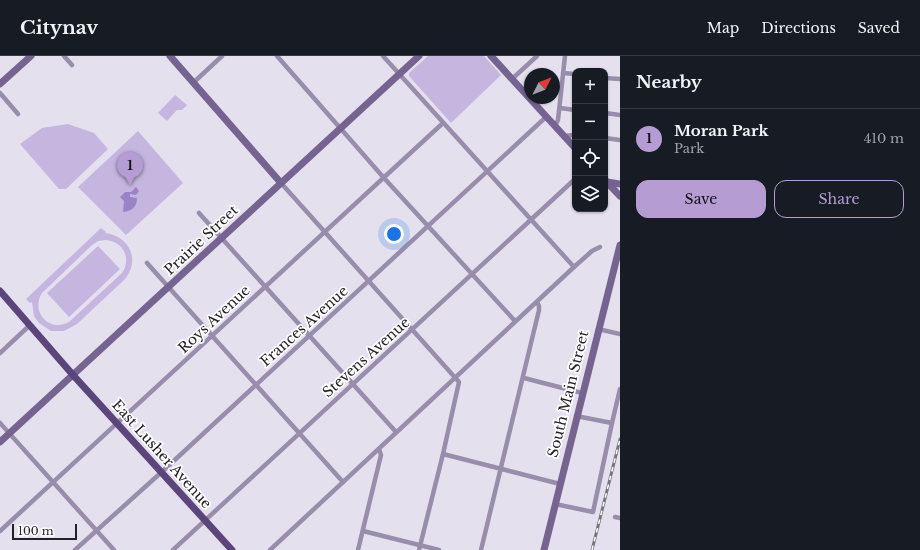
<!DOCTYPE html>
<html lang="en">
<head>
<meta charset="utf-8">
<style>
	:root { --surface:#171b24; --page:#242831; --text:#f1f3f6; --muted:#9ea1a6; --line:#363941; --accent:#b59dd4 }
	body { margin:0; font-family:"Libre Baskerville",serif; background:var(--page); color:var(--text) }
	.controls { position:absolute; right:12px; top:12px; display:grid; overflow:hidden; border-radius:8px; box-shadow:0 1px 3px #0004 }
	.controls button { width:36px; height:36px; display:grid; place-items:center; padding:0; border:0; border-bottom:1px solid var(--line); background:var(--surface); color:var(--text); font:20px sans-serif }
	.compass { position:absolute; left:524px; top:12px; width:36px; height:36px; border-radius:50%; background:var(--surface); box-shadow:0 1px 3px #0004; rotate:48deg }
	.scale { position:absolute; left:12px; bottom:10px; width:65px; box-sizing:border-box; padding-left:4px; border:2px solid #232126; border-top:0; font-size:11px; line-height:14px; white-space:nowrap; color:#232126; -webkit-text-stroke:3px #fff; paint-order:stroke }
	.you { position:absolute; left:394px; top:178px; width:14px; height:14px; margin:-10px; border:3px solid #fff; border-radius:50%; background:#1a73e8; box-shadow:0 0 0 6px #1a73e833 }
	.badge { display:grid; place-items:center; width:26px; height:26px; border-radius:50%; background:var(--accent); color:#111; font-size:13px; font-weight:700 }
	.pin { position:absolute; translate:-50% -33px; filter:drop-shadow(0 1px 2px #0008) }
	.pin::after { content:''; position:absolute; top:21px; width:14px; height:12px; background:inherit; clip-path:polygon(0 0,100% 0,50% 100%) }
	.list { margin:0; padding:0; list-style:none }
	h2 { display:flex; justify-content:space-between; align-items:center; height:52px; margin:0; padding:0 16px; font-size:17px }
	h2 small { font-size:13px; font-weight:400; color:var(--muted) }
	.list li { display:grid; grid-template-columns:26px 1fr auto; gap:12px; align-items:center; box-sizing:border-box; height:60px; padding:0 16px; border-top:1px solid var(--line) }
	.list b { display:block; font-size:15px; white-space:nowrap }
	.list p { margin:0; font-size:13px; white-space:nowrap; color:var(--muted) }
	.list em { font-size:13px; font-style:normal; color:var(--muted) }
	.actions { display:flex; gap:8px; padding:12px 16px }
	.actions a { flex:1; padding:9px 0; border:1px solid var(--accent); border-radius:12px; text-align:center; font-size:14px; color:var(--accent) }
	.actions .main { background:var(--accent); color:#111 }
	.icon { flex:none; width:22px; height:22px; fill:none; stroke:currentColor; stroke-width:2; stroke-linecap:round; stroke-linejoin:round }
	.map { position:relative; flex:none; width:620px; height:494px; overflow:hidden }
	header { display:flex; align-items:center; gap:24px; box-sizing:border-box; height:56px; padding:0 20px; background:var(--surface); border-bottom:1px solid var(--line) }
	header strong { font-size:19px }
	nav { display:flex; gap:22px; margin-inline-start:auto; font-size:14px }
	main { display:flex }
	aside { flex:1; background:var(--surface) }
	.map>svg:first-child { display:block }
	.green { fill:#c5b6e0; fill-rule:evenodd }
	.water { fill:#9c82c6 }
	.lines { fill:none; stroke-linecap:round; stroke-linejoin:round }
	.street { stroke:#988dab; stroke-width:4.5 }
	.secondary { stroke:#74648f; stroke-width:7 }
	.primary { stroke:#5b467b; stroke-width:7 }
	.rail-casing { stroke:#78757e; stroke-width:3 }
	.rail { stroke:#fff; stroke-width:1.5; stroke-dasharray:4.5; stroke-linecap:butt }
	.labels { text-anchor:middle; dominant-baseline:central; stroke-width:3.5; stroke-linejoin:round; paint-order:stroke }
	.street-label { font-size:14px; fill:#232126; stroke:#fff }
</style>
</head>
<body>
<header>
<strong>Citynav</strong>
<nav><a>Map</a><a>Directions</a><a>Saved</a></nav>
</header>
<main>
<div class="map">
<svg width="620" height="494" viewBox="0 0 620 494">
	<rect width="100%" height="100%" fill="#e4e0ee"/>
	<g class="green">
		<path d="M428 0H484L501 19 451 67 409 20V17Z"/>
		<path d="M175 39 187 49 182 54H177L167 65 158 57Z"/>
		<path d="M68 68 94 77 108 93 66 133H59L20 88 42 72Z"/>
		<path d="M138 75 183 127 126 179 78 131Z"/>
		<path d="M101 172 106 176 105 177C130 180 141 205 124 224L77 268 64 275H51L39 267 34 260 32 246 30 247 26 243ZM105 184C123 185 132 202 122 217L69 266C50 277 30 256 42 237L92 189 98 185Z"/>
		<path d="M98 190 120 213 69 261 47 237Z"/>
	</g>
	<path class="water" d="M136 131 139 135 136 139 130 138V141L137 142C137 151 132 155 123 156L124 145 120 141 125 136H131Z"/>
	<g class="lines">
		<g class="street">
			<path d="M64 0 72 9"/>
			<path d="M277 0 384 122 515 265"/>
			<path d="M383 0 574 211"/>
			<path d="M563 17 575 18"/>
			<path d="M605 22 620 23"/>
			<path d="M512 23 537 0"/>
			<path d="M193 27 222 0"/>
			<path d="M0 37 18 58"/>
			<path d="M560 52 575 54"/>
			<path d="M605 57 620 59"/>
			<path d="M555 70 558 64 565 0"/>
			<path d="M564 80 575 79"/>
			<path d="M605 82 620 84"/>
			<path d="M281 127 459 326 443 398 419 494"/>
			<path d="M199 157 396 376"/>
			<path d="M147 207 343 426"/>
			<path d="M598 273 620 278"/>
			<path d="M0 297 30 269"/>
			<path d="M524 322 582 337"/>
			<path d="M576 360 612 367"/>
			<path d="M0 367 114 494"/>
			<path d="M443 398 560 428"/>
			<path d="M555 448 593 456 612 367 620 333"/>
			<path d="M615 461 620 462"/>
			<path d="M0 475 443 67"/>
			<path d="M363 475 439 494"/>
			<path d="M75 494 165 413 546 61"/>
			<path d="M173 494 575 123"/>
			<path d="M270 494 574 211 592 195 600 191"/>
			<path d="M358 494 381 399 379 393"/>
			<path d="M481 494 539 254V250L537 246"/>
		</g>
		<g class="secondary">
			<path d="M170 0 281 127"/>
			<path d="M491 0 575 92"/>
			<path d="M0 28 31 0"/>
			<path d="M605 124 620 140"/>
			<path d="M607 126 620 128"/>
			<path d="M0 386 419 0"/>
			<path d="M544 494 620 189"/>
		</g>
		<path class="primary" d="M0 235 73 319 232 494"/>
		<defs>
			<path id="rail" d="M592 494 620 383"/>
		</defs>
		<use href="#rail" class="rail-casing"/>
		<use href="#rail" class="rail"/>
	</g>
	<g class="labels">
		<g class="street-label">
			<text transform="translate(201 184) rotate(-43)">Prairie Street</text>
			<text transform="translate(214 263) rotate(-43)">Roys Avenue</text>
			<text transform="translate(304 270) rotate(-42)">Frances Avenue</text>
			<text transform="translate(366 301) rotate(-42)">Stevens Avenue</text>
			<text transform="translate(568 338) rotate(-76)">South Main Street</text>
			<text transform="translate(162 398) rotate(48)">East Lusher Avenue</text>
		</g>
	</g>
</svg>
<div class="controls">
<button>+</button>
<button>−</button>
<button><svg class="icon" aria-label="locate" viewBox="0 0 24 24"><circle cx="12" cy="12" r="6"/><path d="M12 2v4M12 18v4M2 12h4M18 12h4"/></svg></button>
<button><svg class="icon" aria-label="layers" viewBox="0 0 24 24"><path d="M12 4l9 5-9 5-9-5zM3 14l9 5 9-5"/></svg></button>
</div>
<svg class="compass" viewBox="-18 -18 36 36"><path d="M0-13l5 13h-10z" fill="#e53935"/><path d="M0 13l5-13h-10z" fill="#9ea1a6"/></svg>
<div class="scale">100 m</div>
<div class="you"></div>
<div class="pin badge" style="left:130px;top:129px">1</div>
</div>
<aside>
<h2>Nearby<small></small></h2>
<ul class="list">
<li><span class="badge">1</span><div><b>Moran Park</b><p>Park</p></div><em>410 m</em></li>
</ul>
<div class="actions"><a class="main">Save</a><a>Share</a></div>
</aside>
</main>
</body>
</html>
